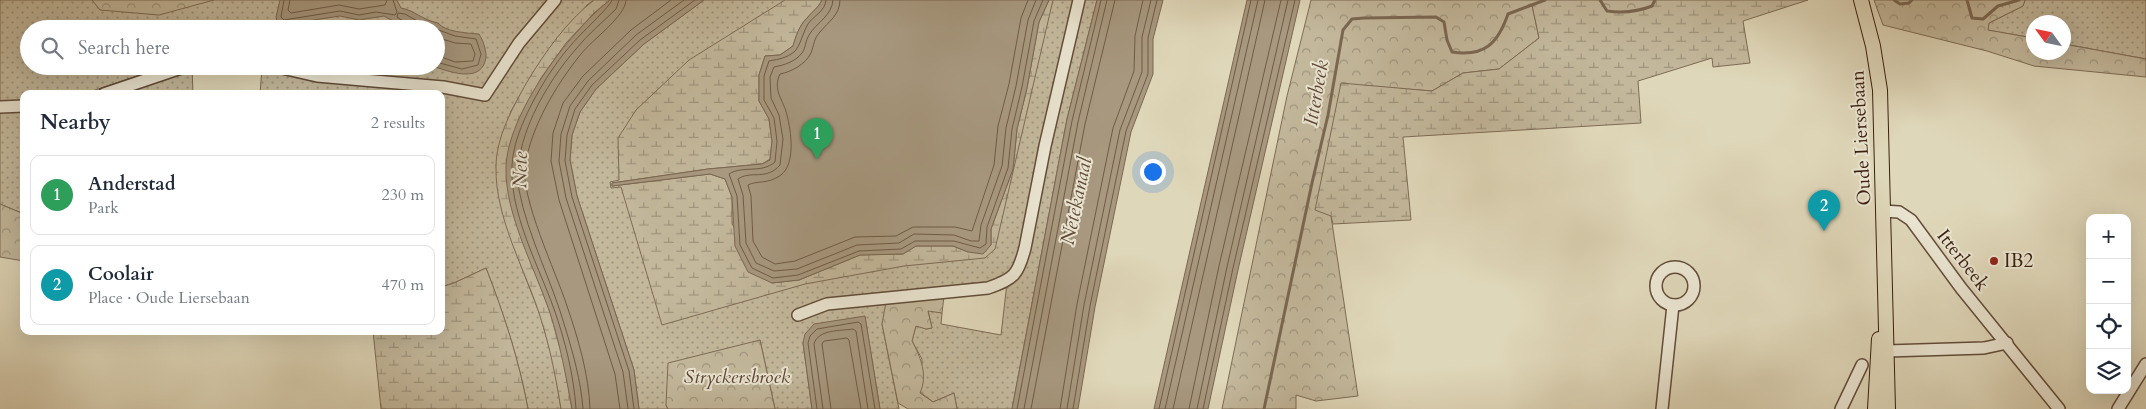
<!DOCTYPE html>
<html lang="en">
<head>
<meta charset="utf-8">
<style>
	:root { --surface:#fff; --page:#f2f2f3; --text:#1f2937; --muted:#747a83; --line:#e0e1e3; --accent:#8f2418 }
	body { margin:0; font-family:Cardo,serif; background:var(--page); color:var(--text) }
	.controls { position:absolute; right:15px; bottom:15px; display:grid; overflow:hidden; border-radius:10px; box-shadow:0 5px 20px #0002 }
	.controls button { width:45px; height:45px; display:grid; place-items:center; padding:0; border:0; border-bottom:1px solid var(--line); background:var(--surface); color:var(--text); font:25px sans-serif }
	.compass { position:absolute; left:2026px; top:15px; width:45px; height:45px; border-radius:50%; background:var(--surface); box-shadow:0 5px 20px #0002; rotate:303deg }
	.you { position:absolute; left:1152px; top:171px; width:18px; height:18px; margin:-12px; border:4px solid #fff; border-radius:50%; background:#1a73e8; box-shadow:0 0 0 8px #1a73e833 }
	.badge { display:grid; place-items:center; width:32px; height:32px; border-radius:50%; background:var(--accent); color:#fff; font-size:16px; font-weight:700 }
	.pin { position:absolute; translate:-50% -41px; filter:drop-shadow(0 1px 2px #0008) }
	.pin::after { content:''; position:absolute; top:26px; width:18px; height:15px; background:inherit; clip-path:polygon(0 0,100% 0,50% 100%) }
	.list { margin:0; padding:0; list-style:none }
	h2 { display:flex; justify-content:space-between; align-items:center; height:65px; margin:0; padding:0 20px; font-size:21px }
	h2 small { font-size:16px; font-weight:400; color:var(--muted) }
	.list li { display:grid; grid-template-columns:32px 1fr auto; gap:15px; align-items:center; box-sizing:border-box; height:80px; margin:0 10px 10px; padding:0 10px; border:1px solid var(--line); border-radius:10px }
	.list b { display:block; font-size:19px; white-space:nowrap }
	.list p { margin:0; font-size:16px; white-space:nowrap; color:var(--muted) }
	.list em { font-size:16px; font-style:normal; color:var(--muted) }
	.icon { flex:none; width:28px; height:28px; fill:none; stroke:currentColor; stroke-width:2; stroke-linecap:round; stroke-linejoin:round }
	.map { position:relative; flex:none; width:2146px; height:409px; overflow:hidden }
	.search { position:absolute; background:var(--surface); box-shadow:0 5px 20px #0002; left:20px; top:20px; width:425px; height:55px; display:flex; align-items:center; gap:12px; box-sizing:border-box; padding:0 18px; border-radius:28px; color:var(--muted); font-size:19px }
	.panel { position:absolute; background:var(--surface); box-shadow:0 5px 20px #0002; left:20px; top:90px; width:425px; height:245px; border-radius:10px }
	.map>svg:first-child { display:block }
	.grass { fill:url(#grass-dots); stroke:#7e6b55 }
	.forest { fill:url(#forest-crowns); stroke:#7e6b55 }
	.wetland { fill:url(#wetland-marsh); stroke:#7e6b55 }
	.water { fill:#a7987f; stroke:#7b6752 }
	.lines { fill:none; stroke-linecap:round; stroke-linejoin:round }
	.shore { stroke:#705b46; stroke-width:1 }
	.stream { stroke:#7b6752; stroke-width:3 }
	.minor-casing { stroke:#634c39; stroke-width:14 }
	.major-casing { stroke:#3a1e0e; stroke-width:16 }
	.minor { stroke:#eae5d2; stroke-width:11 }
	.major { stroke:#dfd7b9; stroke-width:14 }
	.poi-dot { fill:#8f2418; stroke:#eae5d2; stroke-width:2 }
	.labels { text-anchor:middle; dominant-baseline:central; stroke-width:4; stroke-linejoin:round; paint-order:stroke }
	.street-label { font-size:19px; fill:#3a1e0e; stroke:#eae5d2 }
	.poi-label { font-size:19px; fill:#3a1e0e; stroke:#eae5d2; text-anchor:start }
	.park-label { font-size:19px; font-style:italic; fill:#5c4432; stroke:#eae5d2 }
	.water-label { font-size:20px; font-style:italic; fill:#604936; stroke:#eae5d2 }
</style>
</head>
<body>
<div class="map">
<svg width="2146" height="409" viewBox="0 0 2146 409">
	<defs>
		<pattern id="grass-dots" width="8" height="8" patternUnits="userSpaceOnUse" patternTransform="scale(1.25)"><rect width="8" height="8" fill="#c3b89c"/><path d="M2 2h.1M6 6h.1" fill="none" stroke="#9f957e" stroke-width="1.8" stroke-linecap="round"/></pattern>
		<pattern id="forest-crowns" width="20" height="18" patternUnits="userSpaceOnUse" patternTransform="scale(1.25)"><rect width="20" height="18" fill="#c3b89c"/><path d="M2 6a3 3 0 1 1 6 0M12 15a3 3 0 1 1 6 0" fill="none" stroke="#9f957e"/></pattern>
		<pattern id="wetland-marsh" width="20" height="14" patternUnits="userSpaceOnUse" patternTransform="scale(1.25)"><rect width="20" height="14" fill="#c3b89c"/><path d="M1 5h8M5 5V1M11 12h8M15 12V8" fill="none" stroke="#9f957e"/></pattern>
	</defs>
	<rect width="100%" height="100%" fill="#dfd7b9"/>
	<filter id="stains"><feTurbulence type="fractalNoise" baseFrequency=".004" numOctaves="4"/><feColorMatrix values="0 0 0 0 .2 0 0 0 0 .09 0 0 0 0 .02 0 0 0 .5 -.17"/></filter>
	<radialGradient id="worn" r=".72"><stop offset=".6" stop-color="#630" stop-opacity="0"/><stop offset="1" stop-color="#630" stop-opacity=".3"/></radialGradient>
	<g class="grass">
		<path d="M0 0H594L587 5 533 73 511 111 501 141 496 166 513 245 540 315 554 364 561 409H528C519 360 504 315 486 268L454 283 441 287V94H260L262 68 292 74 471 96 478 100 483 88 316 70 300 66H436V29H29V66H167L83 94H24V102L0 103Z"/>
		<path d="M704 0H1097L1067 119 1012 409H957L954 393 933 402 920 392 922 359 912 341 916 325 926 329 932 328 928 310 942 313 941 324 1001 335 1007 283 945 293 882 324 899 409H880L865 317 803 343 812 409H775L760 340 666 405 668 409H639L634 370 577 196 570 160 572 135 580 112 596 89 644 44Z"/>
		<path d="M2025 0H2146V59L2064 44V22H2034L2033 38 1987 30 1989 23 2023 6Z"/>
		<path d="M192 68 193 94H118L170 75Z"/>
		<path d="M24 109V214L0 204V110Z"/>
	</g>
	<g class="forest">
		<path d="M92 0H214L159 15 100 10Z"/>
		<path d="M1311 0H1545L1532 5 1539 38 1499 69 1463 73 1432 91 1341 84 1331 216 1358 396 1316 401 1296 395V409H1222L1287 96Z"/>
		<path d="M1600 0H1655V1L1652 6C1637 12 1622 13 1607 11Z"/>
		<path d="M1874 0H2025L2023 6 1989 23 1988 30 2033 38 2034 52H2064V44L2146 59V77L2034 66 1987 51 1883 25Z"/>
		<path d="M0 204 24 214V261L0 257Z"/>
		<path d="M944 296 942 313 928 311 932 328 926 329 916 326 912 341C921 358 928 375 920 393L933 402 954 393 957 409H908L898 403 882 324 886 302Z"/>
		<path d="M760 340 775 409H668L666 405 668 363Z"/>
	</g>
	<g class="wetland">
		<path d="M594 0H610L595 12 566 43 541 78 521 115 510 144 523 241 550 312 564 362 572 409H561C556 378 550 347 540 316 525 269 495 218 496 167 496 137 513 107 527 82 545 52 567 21 594 0Z"/>
		<path d="M785 0H822C818 8 813 11 807 18 799 26 796 36 793 46L780 55 765 56 759 75V101L769 119 772 141 770 159 762 164 708 169 612 183V186L710 174 725 179 732 197V224L772 283 799 280 860 255 903 254 916 246H953L968 252 991 245V229L1013 169 1017 129 1027 88 1039 22 1049 0H1053L995 249 985 258 904 266 805 284 662 325 621 187 611 188 610 182 619 180 618 138 636 110 689 60Z"/>
		<path d="M1545 0H1600L1607 11C1622 13 1637 12 1652 6L1655 0H1808L1743 21 1750 63 1713 67 1712 58 1638 81 1641 123 1403 137 1411 220 1333 224 1331 216 1315 210 1341 83 1432 91 1463 73 1499 69 1539 38 1532 5Z"/>
		<path d="M486 268C504 314 519 360 528 409H381L373 331H441V287L454 283Z"/>
	</g>
	<g class="water">
		<path d="M280 0H397L401 8C414 10 422 20 438 23 445 32 467 33 479 34 483 40 486 49 486 57 483 83 452 73 436 67L434 66H436V29H407L384 16 359 20 340 16 281 25 277 23 276 17Z"/>
		<path d="M610 0H704L644 44 596 89 580 112 572 135 570 160 577 196 634 370 639 409H572C566 376 560 344 550 313 535 268 505 215 506 168 507 114 569 32 610 0Z"/>
		<path d="M822 0H1049L1039 22 1027 88 1017 129 1013 169 991 229V245L983 254 968 252 953 246H916L903 254 860 255 799 280 772 283 748 272 735 246 732 197 725 179 710 174 612 186V183L708 169 762 164 770 160 772 141 769 119 759 101V75L765 56 780 55 793 46C796 36 799 26 807 18 813 11 818 8 822 0Z"/>
		<path d="M1097 0H1163L1153 39V74L1131 132 1095 307 1078 409H1012L1067 119Z"/>
		<path d="M1247 0H1300L1238 270 1208 409H1154Z"/>
		<path d="M865 316 880 409H812L803 343 805 334 814 324Z"/>
	</g>
	<g class="lines">
		<g class="shore">
			<path d="M284 0 281 17 284 20 340 11 359 15 376 12 395 15 397 12 393 0"/>
			<path d="M290 0 288 10 291 13 339 5 359 9 385 5 387 0"/>
			<path d="M826 0C825 12 814 15 808 24 803 32 800 47 794 52 786 58 780 59 769 61L764 76V100L774 118 777 141 775 162C761 174 743 165 729 174L737 196 740 245 752 268 773 278 798 275 859 251 901 249 915 241H954L980 248 986 244 987 227 1008 168 1012 129 1022 87 1034 21 1043 0"/>
			<path d="M833 0C832 16 816 23 809 35 805 41 806 48 802 53 795 62 784 65 774 67L770 77 771 98 779 115 783 139 780 165C766 181 751 170 738 179L743 195 746 243 756 263 774 271 797 269 857 245 899 243 914 234 954 235 971 241H979L981 225 1002 166 1006 128 1016 86 1028 20 1036 0"/>
			<path d="M840 0C840 15 829 21 820 32 814 38 814 45 811 53 806 64 791 72 780 74 772 90 784 101 787 115 791 131 796 163 781 175 767 185 757 180 748 185L751 196 753 241 762 257 775 264 795 261 855 237 896 236 913 227H955L972 231 994 165 998 126 1009 84 1021 18 1028 0"/>
			<path d="M408 29 407 24 397 17 398 13 405 14 426 26 436 29"/>
			<path d="M436 29 455 36 476 39 481 54 478 65 462 69 436 62"/>
			<path d="M436 37 455 43 471 44 475 54 473 61 455 62 436 55"/>
			<path d="M576 409C574 376 565 340 554 309 537 261 501 198 515 146 523 114 550 68 572 44 578 36 612 5 612 0"/>
			<path d="M583 409C581 381 573 353 565 327 552 281 528 237 519 190 511 143 546 83 576 49 588 34 603 22 616 9L619 0"/>
			<path d="M590 409C589 375 578 338 567 306 556 272 520 197 525 165 532 125 556 85 581 54 592 40 626 16 626 0"/>
			<path d="M620 409 615 374 559 200 551 161 553 133 563 103 583 76 631 30 671 0"/>
			<path d="M628 409 623 372 566 198 559 161 561 134 570 106 588 81 636 35 684 0"/>
			<path d="M634 409 629 371 572 197 565 161 567 135 575 109 592 85 640 40 695 0"/>
			<path d="M817 409 808 343 810 336 817 329 858 322 861 324 875 409"/>
			<path d="M823 409 814 344C818 329 841 331 853 329L856 331 868 409"/>
			<path d="M831 409 822 344 824 341 847 338 849 340 861 409"/>
			<path d="M1017 409 1072 121 1101 0"/>
			<path d="M1024 409 1078 122 1107 0"/>
			<path d="M1031 409 1085 124 1115 0"/>
			<path d="M1060 409 1077 304 1113 128 1134 71 1135 36 1143 0"/>
			<path d="M1067 409 1084 305 1120 130 1142 72V37L1151 0"/>
			<path d="M1073 409 1090 306 1126 131 1148 74V38L1157 0"/>
			<path d="M1159 409 1251 0"/>
			<path d="M1165 409 1258 0"/>
			<path d="M1173 409 1265 0"/>
			<path d="M1189 409 1219 266 1281 0"/>
			<path d="M1197 409 1227 267 1288 0"/>
			<path d="M1203 409 1233 268 1295 0"/>
		</g>
		<g class="stream">
			<path d="M1600 0 1607 11C1622 13 1637 12 1652 6L1655 0"/>
			<path d="M1894 0 1900 4 1909 3 1912 0"/>
			<path d="M1967 0 1972 18 1983 19 1998 6 2019 0"/>
			<path d="M1264 409 1312 183 1328 115 1343 30 1352 19 1364 18 1436 17 1444 22 1447 40 1452 52C1485 57 1498 43 1508 14L1545 0"/>
		</g>
		<defs>
			<g id="minor">
				<path d="M273 66 317 76 443 87 485 95 519 43 555 0"/>
				<path d="M104 94 187 66"/>
				<path d="M0 107 24 106"/>
				<path d="M1883 211 1899 212 1911 220 1961 288 2059 409"/>
				<circle cx="1675" cy="286" r="19"/>
				<path d="M798 315 827 304 988 288C1014 279 1018 275 1025 248L1045 146 1079 0"/>
				<path d="M1887 351 1984 348 2007 343"/>
				<path d="M1662 409 1673 305"/>
				<path d="M1841 409 1862 365"/>
				<path d="M2118 409 2146 364"/>
			</g>
			<g id="major">
				<path d="M1861 0 1873 46 1880 90 1888 409"/>
				<path d="M1875 409 1879 339"/>
			</g>
		</defs>
		<use href="#minor" class="minor-casing"/>
		<use href="#major" class="major-casing"/>
		<use href="#minor" class="minor"/>
		<use href="#major" class="major"/>
	</g>
	<circle class="poi-dot" cx="1994" cy="261" r="5"/>
	<g class="labels">
		<g class="street-label">
			<text transform="translate(1861 138) rotate(-93)">Oude Liersebaan</text>
			<text transform="translate(1963 260) rotate(52)">Itterbeek</text>
		</g>
		<g class="poi-label">
			<text x="2004" y="261">IB2</text>
		</g>
		<g class="park-label">
			<text x="737" y="377">Stryckersbroek</text>
		</g>
		<g class="water-label">
			<text transform="translate(1316 93) rotate(-80)">Itterbeek</text>
			<text transform="translate(520 170) rotate(-89)">Nete</text>
			<text transform="translate(1076 201) rotate(-78)">Netekanaal</text>
		</g>
	</g>
	<rect width="100%" height="100%" filter="url(#stains)"/>
	<rect width="100%" height="100%" fill="url(#worn)"/>
</svg>
<div class="controls">
<button>+</button>
<button>−</button>
<button><svg class="icon" aria-label="locate" viewBox="0 0 24 24"><circle cx="12" cy="12" r="6"/><path d="M12 2v4M12 18v4M2 12h4M18 12h4"/></svg></button>
<button><svg class="icon" aria-label="layers" viewBox="0 0 24 24"><path d="M12 4l9 5-9 5-9-5zM3 14l9 5 9-5"/></svg></button>
</div>
<svg class="compass" viewBox="-18 -18 36 36"><path d="M0-13l5 13h-10z" fill="#e53935"/><path d="M0 13l5-13h-10z" fill="#747a83"/></svg>
<div class="you"></div>
<div class="pin badge" style="left:817px;top:159px;background:#2e9e5b">1</div>
<div class="pin badge" style="left:1824px;top:231px;background:#0f9aa8">2</div>
<div class="search"><svg class="icon" aria-label="search" viewBox="0 0 24 24"><circle cx="10" cy="10" r="6"/><path d="M15 15l6 6"/></svg>Search here</div>
<section class="panel">
<h2>Nearby<small>2 results</small></h2>
<ul class="list">
<li><span class="badge" style="background:#2e9e5b">1</span><div><b>Anderstad</b><p>Park</p></div><em>230 m</em></li>
<li><span class="badge" style="background:#0f9aa8">2</span><div><b>Coolair</b><p>Place · Oude Liersebaan</p></div><em>470 m</em></li>
</ul>
</section>
</div>
</body>
</html>
